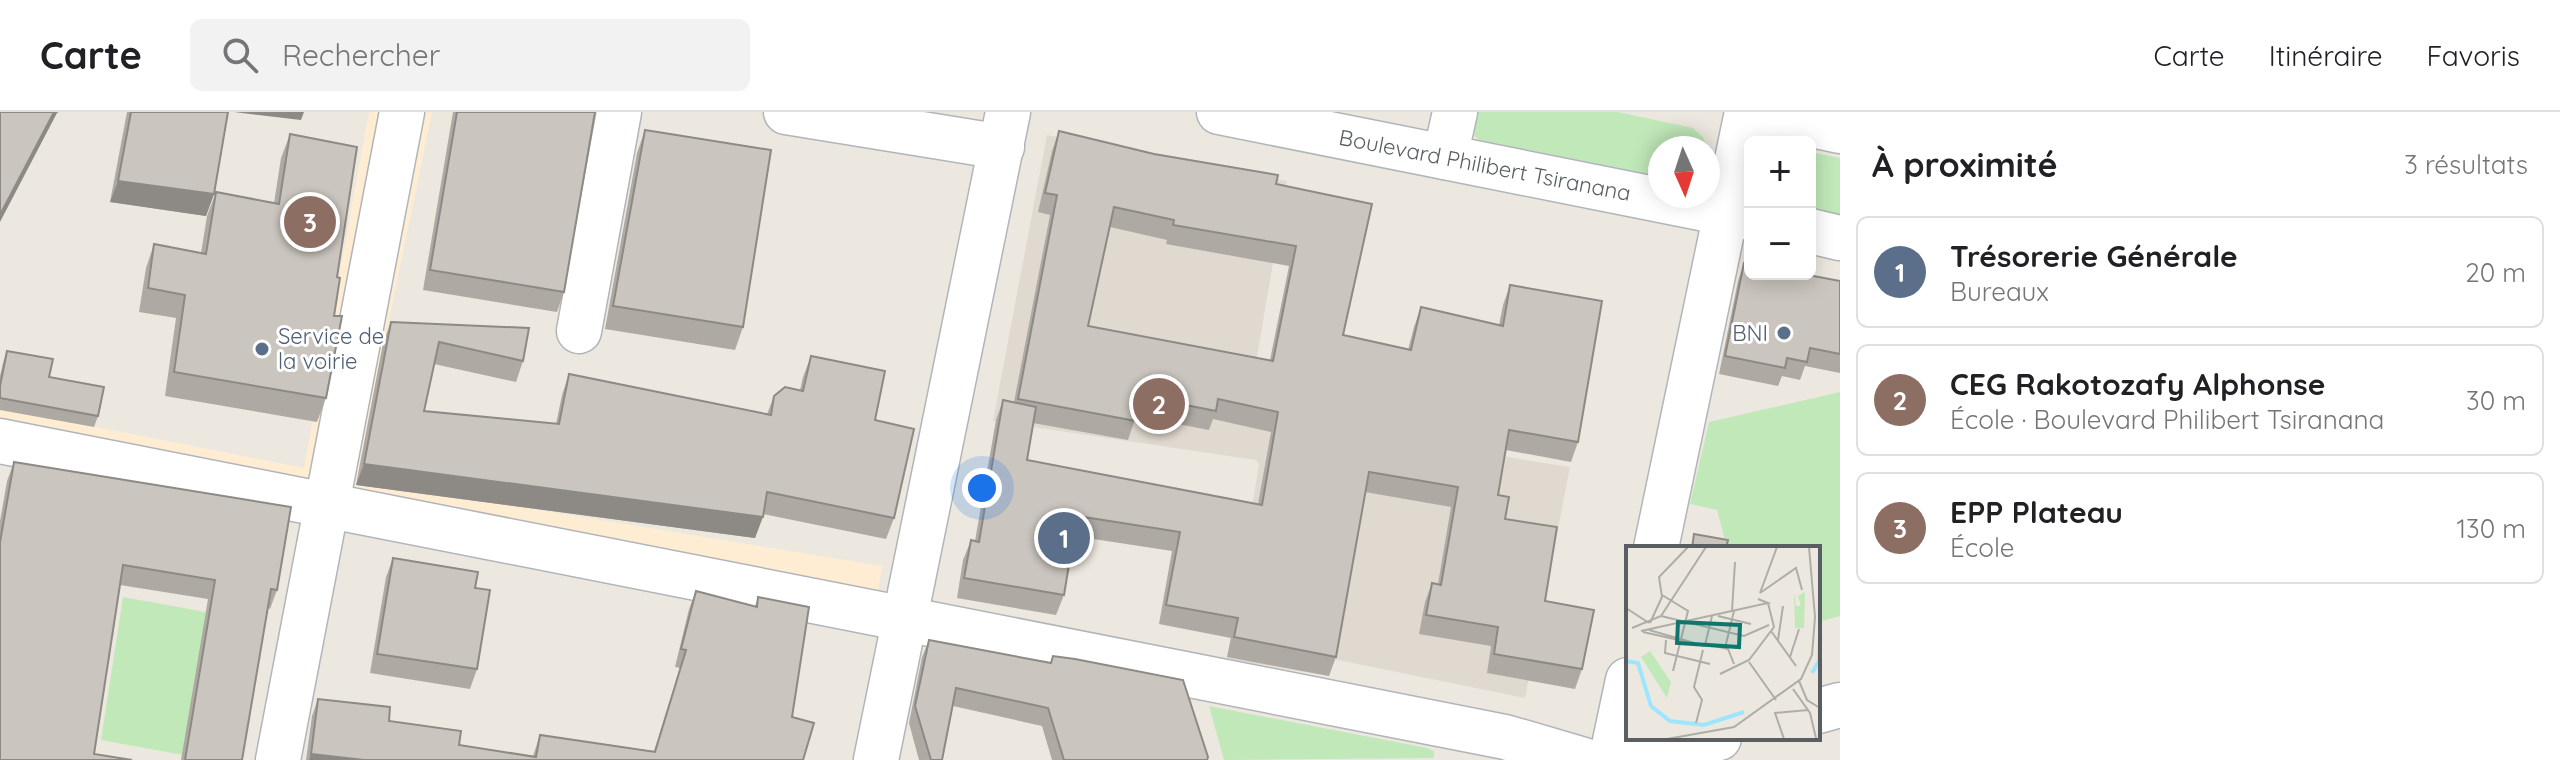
<!DOCTYPE html>
<html lang="fr">
<head>
<meta charset="utf-8">
<style>
	:root { --surface:#fff; --page:#f2f2f2; --text:#202124; --muted:#757577; --line:#e0e0e0; --accent:#d93025 }
	body { margin:0; font-family:Quicksand,sans-serif; background:var(--page); color:var(--text) }
	.controls { position:absolute; right:24px; top:24px; display:grid; overflow:hidden; border-radius:12px; box-shadow:0 4px 20px #0003 }
	.controls button { width:72px; height:72px; display:grid; place-items:center; padding:0; border:0; border-bottom:2px solid var(--line); background:var(--surface); color:var(--text); font:40px sans-serif }
	.compass { position:absolute; left:1648px; top:24px; width:72px; height:72px; border-radius:50%; background:var(--surface); box-shadow:0 4px 20px #0003; rotate:177deg }
	.you { position:absolute; left:982px; top:376px; width:28px; height:28px; margin:-20px; border:6px solid #fff; border-radius:50%; background:#1a73e8; box-shadow:0 0 0 12px #1a73e833 }
	.badge { display:grid; place-items:center; width:52px; height:52px; border-radius:50%; background:var(--accent); color:#fff; font-size:26px; font-weight:700 }
	.pin { position:absolute; translate:-50% -50%; border:4px solid #fff; box-shadow:0 2px 8px #0006 }
	.list { margin:0; padding:0; list-style:none }
	h2 { display:flex; justify-content:space-between; align-items:center; height:104px; margin:0; padding:0 32px; font-size:34px }
	h2 small { font-size:26px; font-weight:400; color:var(--muted) }
	.list li { display:grid; grid-template-columns:52px 1fr auto; gap:24px; align-items:center; box-sizing:border-box; height:112px; margin:0 16px 16px; padding:0 16px; border:2px solid var(--line); border-radius:12px }
	.list b { display:block; font-size:30px; white-space:nowrap }
	.list p { margin:0; font-size:26px; white-space:nowrap; color:var(--muted) }
	.list em { font-size:26px; font-style:normal; color:var(--muted) }
	.icon { flex:none; width:44px; height:44px; fill:none; stroke:currentColor; stroke-width:2; stroke-linecap:round; stroke-linejoin:round }
	.map { position:relative; flex:none; width:1840px; height:648px; overflow:hidden }
	header { display:flex; align-items:center; gap:48px; box-sizing:border-box; height:112px; padding:0 40px; background:var(--surface); border-bottom:2px solid var(--line) }
	header strong { font-size:38px }
	nav { display:flex; gap:44px; margin-inline-start:auto; font-size:28px }
	.search { width:560px; height:72px; background:var(--page); display:flex; align-items:center; gap:20px; box-sizing:border-box; padding:0 28px; border-radius:12px; color:var(--muted); font-size:30px }
	main { display:flex }
	aside { flex:1; background:var(--surface) }
	.map>svg:first-child { display:block }
	.commercial { fill:#ffedd3 }
	.education { fill:#dfd9d0 }
	.green { fill:#c1e8b9 }
	.lines { fill:none; stroke-linecap:round; stroke-linejoin:round }
	.minor-casing { stroke:#b1b5b9; stroke-width:47 }
	.minor { stroke:#fff; stroke-width:44 }
	.wall { fill:#aea9a3; fill-rule:evenodd }
	.shaded-wall { fill:#8d8a85 }
	.building { fill:#cac5be; stroke:#8d8a85; stroke-width:2; fill-rule:evenodd }
	.service-dot { fill:#5c6f8a; stroke:#fff; stroke-width:3 }
	.labels { text-anchor:middle; dominant-baseline:central; stroke-width:6; stroke-linejoin:round; paint-order:stroke }
	.street-label { font-size:22px; fill:#585e62; stroke:#fff }
	.service-label { font-size:22px; fill:#4e5e75; stroke:#fff; text-anchor:end }
	.inset-river { fill:none; stroke:#9ee6ff; stroke-width:4 }
	.inset-road { fill:none; stroke:#adada9; stroke-width:2 }
	.view { fill:#0f766e; fill-opacity:0.15; stroke:#0f766e; stroke-width:4 }
	.inset-edge { fill:none; stroke:#585e62; stroke-width:4 }
</style>
</head>
<body>
<header>
<strong>Carte</strong>
<div class="search"><svg class="icon" aria-label="search" viewBox="0 0 24 24"><circle cx="10" cy="10" r="6"/><path d="M15 15l6 6"/></svg>Rechercher</div>
<nav><a>Carte</a><a>Itinéraire</a><a>Favoris</a></nav>
</header>
<main>
<div class="map">
<svg width="1840" height="648" viewBox="0 0 1840 648">
	<rect width="100%" height="100%" fill="#ede8df"/>
	<path class="commercial" d="M369 0H432L356 368 882 454 872 518 0 353V296L304 356Z"/>
	<path class="education" d="M1047 23 1287 69 1252 274 1470 339 1570 355 1525 586 1333 547 1329 564 1227 547 1259 353 1256 348 993 309Z"/>
	<g class="green">
		<path d="M1469 0H1618L1693 16 1703 25 1707 36H1660V70L1482 33 1472 20Z"/>
		<path d="M1810 40 1840 46V109L1810 103Z"/>
		<path d="M1840 280V504L1818 510V436H1727L1717 398 1690 392 1709 310Z"/>
		<path d="M123 485 211 501 189 644 101 628Z"/>
		<path d="M1209 594 1427 636 1434 639V646L1224 648Z"/>
	</g>
	<g class="lines">
		<defs>
			<g id="minor">
				<path d="M786 0 1002 35"/>
				<path d="M1219 0 1750 106"/>
				<path d="M1751 0 1840 19"/>
				<path d="M1445 45 1455 0"/>
				<path d="M1810 119 1840 126"/>
				<path d="M579 219 619 0"/>
				<path d="M0 329 1505 625 1584 648"/>
				<path d="M1656 436 1747 0"/>
				<path d="M1818 599 1840 593"/>
				<path d="M278 648 402 0"/>
				<path d="M876 648 1008 0"/>
				<path d="M1611 648 1628 568"/>
				<path d="M1637 648 1719 626"/>
			</g>
		</defs>
		<use href="#minor" class="minor-casing"/>
		<use href="#minor" class="minor"/>
	</g>
	<g class="wall">
		<path d="M127 0H228L214 82 206 104 110 90Z"/>
		<path d="M453 0H595L564 180 557 200 423 178Z"/>
		<path d="M645 18 743 215 735 238 605 217 637 41Z"/>
		<path d="M1059 19 1276 72 1343 223 1408 238 1414 215 1421 195 1499 213 1503 193 1510 173 1578 330 1571 350 1506 338 1498 383 1505 407 1545 489 1582 557 1575 577 1487 561 1491 534 1419 522 1425 490 1432 471 1438 472 1451 395 1365 380 1336 545 1329 564 1227 545 1231 526 1159 512 1172 439 1074 424 1064 483 1056 503 957 486 963 448 971 428 975 429 996 308 1003 288 1014 290 1050 103 1038 100 1052 39ZM1110 115 1167 128 1166 132 1289 154 1270 248 1088 214ZM1136 304 1209 318 1213 307 1271 320 1258 392 1027 348 1033 311 1128 328Z"/>
		<path d="M290 22 337 165 334 204 326 286 317 310 165 284 176 206 139 200 146 156 154 132 201 141 207 104 216 80 274 91 281 46Z"/>
		<path d="M1744 151 1840 169V261L1805 254 1800 268 1782 264 1778 274 1719 262 1738 169Z"/>
		<path d="M391 210 523 249 516 270 434 252 424 299 556 312 562 283 569 262 767 302 774 284 800 278 803 265 811 244 875 308 894 406 886 427 763 402 755 426 356 373 383 231Z"/>
		<path d="M7 239 49 265 98 304 94 315 0 298V264L3 251Z"/>
		<path d="M14 350 277 478 270 497 268 496 242 648H181L208 487 120 473 0 648V409L7 369Z"/>
		<path d="M393 446 475 476 477 557 470 577 370 561 386 465Z"/>
		<path d="M696 479 755 494 758 485 803 648H306L312 604 318 587 459 633 533 644 540 623 654 639 680 556 675 555 689 497Z"/>
		<path d="M929 528 1207 648H1052L1042 614 953 594 942 648H919L909 611 922 545Z"/>
	</g>
	<g class="shaded-wall">
		<path d="M54 0H59L57 1 0 110V103Z"/>
		<path d="M234 0H304L301 8Z"/>
		<path d="M118 69 214 82 206 104 110 90Z"/>
		<path d="M364 352 763 405 755 426 356 373Z"/>
		<path d="M311 642 364 648H309Z"/>
	</g>
	<g class="building">
		<path d="M0 0H54L0 103Z"/>
		<path d="M131 0H228L214 82 118 69Z"/>
		<path d="M457 0H595L564 180 430 158Z"/>
		<path d="M645 18 771 38 743 215 613 194Z"/>
		<path d="M1059 19 1154 42 1278 63 1276 72 1372 92 1343 223 1411 238 1421 195 1503 214 1510 173 1602 189 1578 330 1509 318 1498 383 1509 385 1505 407 1557 415 1545 489 1594 498 1582 557 1494 542 1498 515 1426 503 1432 471 1441 473 1458 375 1369 360 1336 545 1234 525 1238 506 1166 493 1180 420 1077 404 1064 483 964 466 971 428 979 430 1003 288 1036 295 1027 348 1262 393 1278 300 1218 287 1216 299 1140 284 1136 309 1018 287 1057 83 1045 81ZM1114 95 1174 108 1173 113 1296 134 1273 249 1088 214Z"/>
		<path d="M290 22 357 35 337 165 340 166 334 204H342L326 286 174 260 185 183 148 176 154 132 206 142 216 80 279 92Z"/>
		<path d="M1744 151 1750 152V162H1803L1840 169V242L1810 236 1807 250 1787 246 1785 256 1725 244Z"/>
		<path d="M391 210 529 216 523 249 439 230 424 299 559 312 569 262 771 303 774 284 785 275 803 279 811 244 885 259 875 308 914 317 894 406 767 380 763 405 364 352Z"/>
		<path d="M7 239 53 247 49 265 104 275 98 304 0 286V274Z"/>
		<path d="M14 350 291 395 277 478 271 477 242 648H185L215 468 123 453 94 642 132 648H0V430Z"/>
		<path d="M1694 422 1728 428 1726 436H1692Z"/>
		<path d="M393 446 478 460 475 476 490 478 477 557 377 542Z"/>
		<path d="M696 479 757 495 758 485 809 495 792 605 814 611 803 648H364L311 642 318 587 390 595 389 609 461 619 459 633 536 645 540 623 655 640 686 538 681 537Z"/>
		<path d="M929 528 1051 551 1053 544 1075 547 1183 568 1208 645 1207 648H1064L1048 596 956 576 942 648H931L915 594Z"/>
	</g>
	<g class="service-dot">
		<circle cx="1784" cy="221" r="8"/>
		<circle cx="262" cy="237" r="8"/>
	</g>
	<g class="labels">
		<g class="street-label">
			<text transform="translate(1485 53) rotate(11)">Boulevard Philibert Tsiranana</text>
		</g>
		<g class="service-label">
			<text x="1768" y="221">BNI</text>
			<text x="278" y="224" text-anchor="start">Service de<tspan x="278" dy="25">la voirie</tspan></text>
		</g>
	</g>
	<g transform="translate(1626 434)">
		<rect width="194" height="194" fill="#ede8df"/>
		<path d="M179 46 178 82H169L168 48 170 60H175L172 50ZM24 105 45 136 41 152 15 111Z" fill="#c1e8b9"/>
		<path class="inset-river" d="M0 115 12 117 25 160 44 175 78 179 118 166M186 127 193 115 194 86"/>
		<path class="inset-road" d="M134 47 170 22 176 44M134 47 151 1M36 49 62 65 47 125M0 62 23 77M106 65 109 16M35 70 118 90 143 79M92 70 125 78M24 77 36 51 33 31 62 1M6 82 35 70 80 1M23 84 79 100M15 85 142 57 132 53M145 85 170 120M17 86 79 100M40 94 39 107 84 118M152 94 157 60M79 98 102 103 108 118M79 99 86 70M99 102 108 65M164 111 173 83M123 116 150 154M94 128 123 114 148 81 142 57M173 135 181 154 194 162M167 143 184 167 190 192M70 177 76 154 68 141 77 104M41 193 108 181 175 133 186 109 189 71 183 1M158 193 149 167 182 164"/>
		<path class="view" d="M52 76 114 79 113 101 51 97Z"/>
		<rect width="194" height="194" class="inset-edge"/>
	</g>
</svg>
<div class="controls">
<button>+</button>
<button>−</button>
</div>
<svg class="compass" viewBox="-18 -18 36 36"><path d="M0-13l5 13h-10z" fill="#e53935"/><path d="M0 13l5-13h-10z" fill="#757577"/></svg>
<div class="you"></div>
<div class="pin badge" style="left:1064px;top:426px;background:#5c6f8a">1</div>
<div class="pin badge" style="left:1159px;top:292px;background:#8d6e63">2</div>
<div class="pin badge" style="left:310px;top:110px;background:#8d6e63">3</div>
</div>
<aside>
<h2>À proximité<small>3 résultats</small></h2>
<ul class="list">
<li><span class="badge" style="background:#5c6f8a">1</span><div><b>Trésorerie Générale</b><p>Bureaux</p></div><em>20 m</em></li>
<li><span class="badge" style="background:#8d6e63">2</span><div><b>CEG Rakotozafy Alphonse</b><p>École · Boulevard Philibert Tsiranana</p></div><em>30 m</em></li>
<li><span class="badge" style="background:#8d6e63">3</span><div><b>EPP Plateau</b><p>École</p></div><em>130 m</em></li>
</ul>
</aside>
</main>
</body>
</html>
